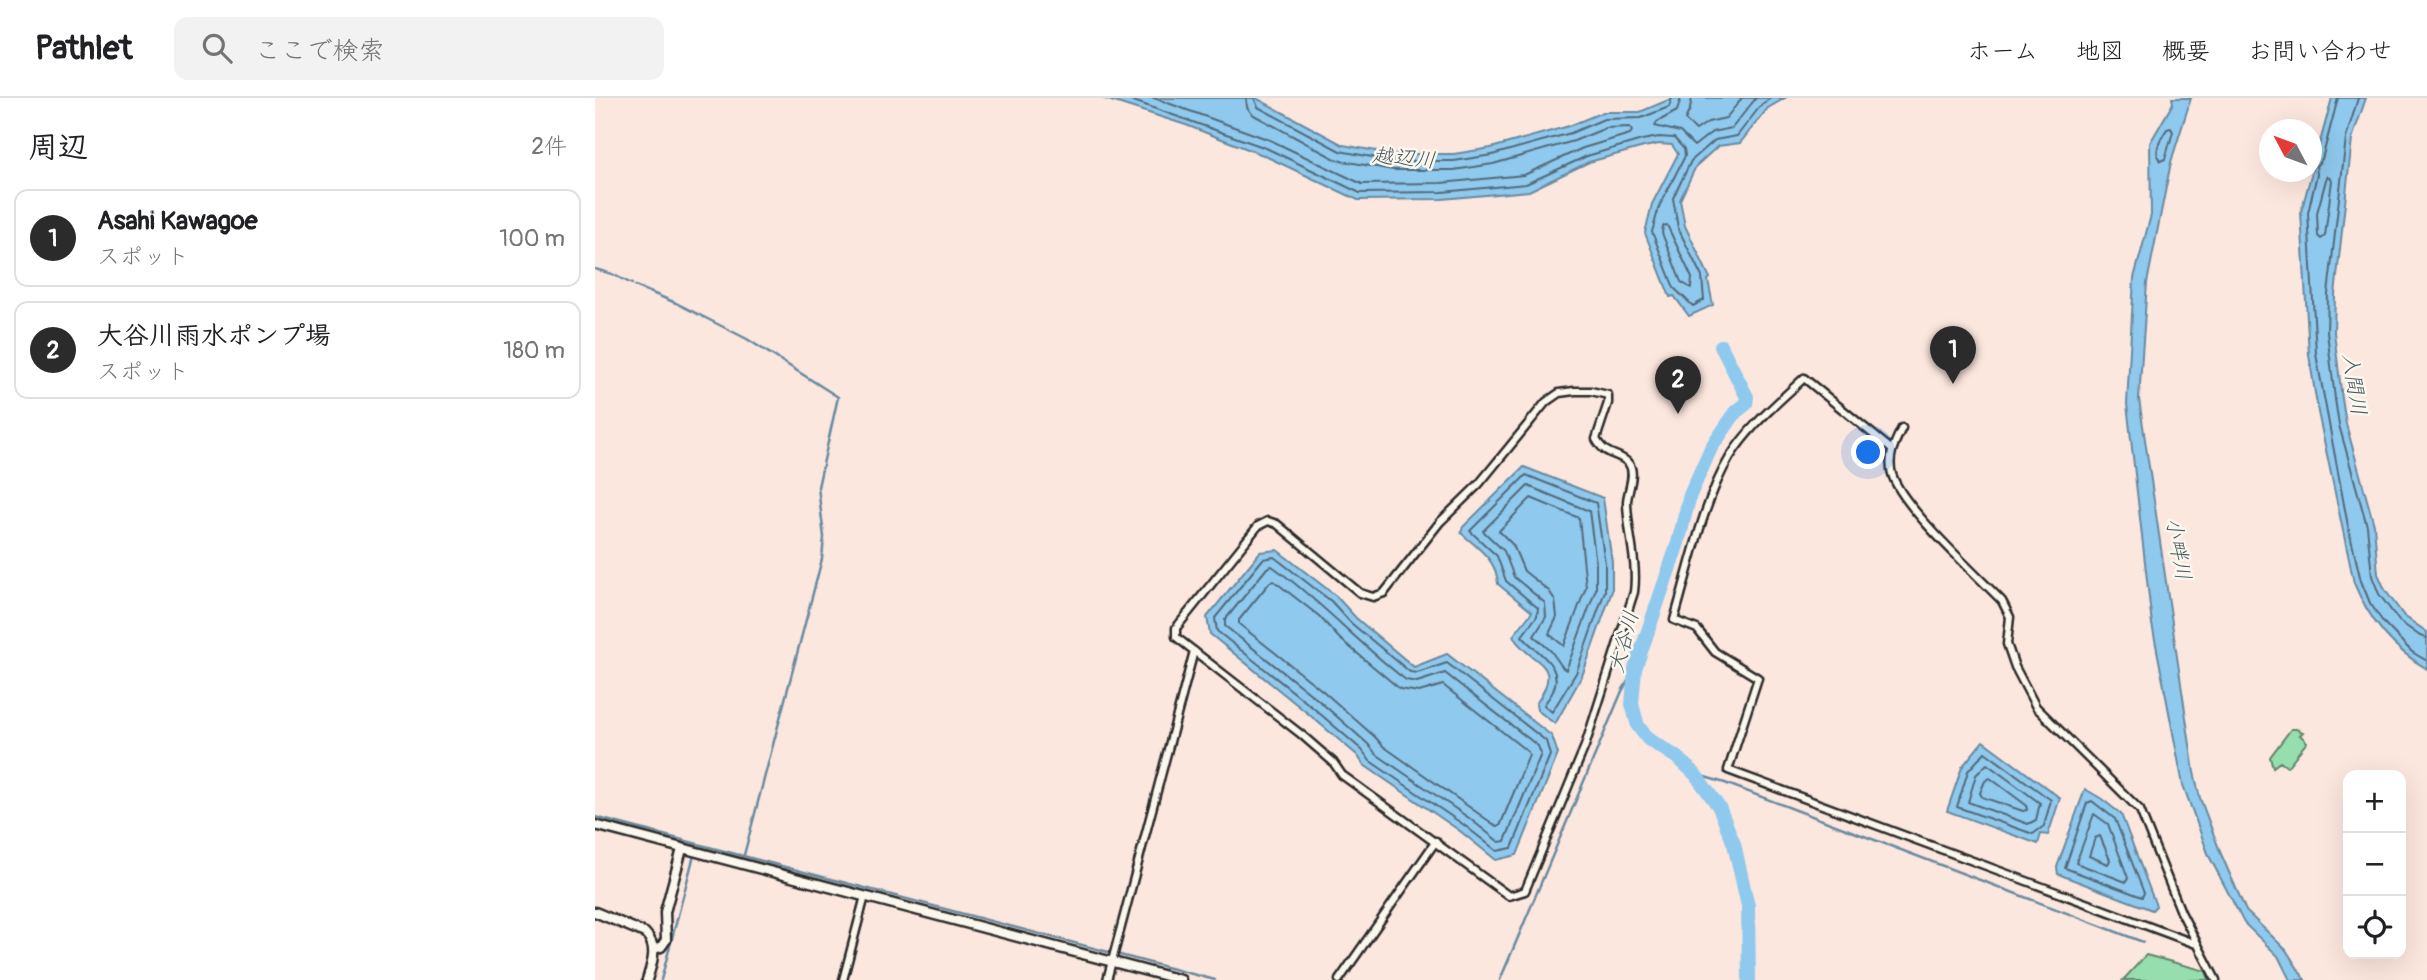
<!DOCTYPE html>
<html lang="ja">
<head>
<meta charset="utf-8">
<style>
	:root { --surface:#fff; --page:#f2f2f2; --text:#202124; --muted:#757577; --line:#e0e0e0; --accent:#2b2b2b }
	body { margin:0; font-family:Pangolin,"Klee One",sans-serif; background:var(--page); color:var(--text) }
	.controls { position:absolute; right:21px; bottom:21px; display:grid; overflow:hidden; border-radius:14px; box-shadow:0 7px 28px #0002 }
	.controls button { width:63px; height:63px; display:grid; place-items:center; padding:0; border:0; border-bottom:2px solid var(--line); background:var(--surface); color:var(--text); font:35px sans-serif }
	.compass { position:absolute; left:1664px; top:21px; width:63px; height:63px; border-radius:50%; background:var(--surface); box-shadow:0 7px 28px #0002; rotate:311deg }
	.you { position:absolute; left:1274px; top:355px; width:24px; height:24px; margin:-18px; border:5px solid #fff; border-radius:50%; background:#1a73e8; box-shadow:0 0 0 10px #1a73e833 }
	.badge { display:grid; place-items:center; width:46px; height:46px; border-radius:50%; background:var(--accent); color:#fff; font-size:23px; font-weight:700 }
	.pin { position:absolute; translate:-50% -58px; filter:drop-shadow(0 2px 4px #0008) }
	.pin::after { content:''; position:absolute; top:37px; width:24px; height:21px; background:inherit; clip-path:polygon(0 0,100% 0,50% 100%) }
	.list { margin:0; padding:0; list-style:none }
	h2 { display:flex; justify-content:space-between; align-items:center; height:91px; margin:0; padding:0 28px; font-size:30px }
	h2 small { font-size:23px; font-weight:400; color:var(--muted) }
	.list li { display:grid; grid-template-columns:46px 1fr auto; gap:21px; align-items:center; box-sizing:border-box; height:98px; margin:0 14px 14px; padding:0 14px; border:2px solid var(--line); border-radius:14px }
	.list b { display:block; font-size:26px; white-space:nowrap }
	.list p { margin:0; font-size:23px; white-space:nowrap; color:var(--muted) }
	.list em { font-size:23px; font-style:normal; color:var(--muted) }
	.icon { flex:none; width:38px; height:38px; fill:none; stroke:currentColor; stroke-width:2; stroke-linecap:round; stroke-linejoin:round }
	.map { position:relative; flex:none; width:1832px; height:882px; overflow:hidden }
	header { display:flex; align-items:center; gap:42px; box-sizing:border-box; height:98px; padding:0 35px; background:var(--surface); border-bottom:2px solid var(--line) }
	header strong { font-size:33px }
	nav { display:flex; gap:38px; margin-inline-start:auto; font-size:24px }
	.search { width:490px; height:63px; background:var(--page); display:flex; align-items:center; gap:18px; box-sizing:border-box; padding:0 24px; border-radius:14px; color:var(--muted); font-size:26px }
	main { display:flex }
	aside { flex:1; background:var(--surface) }
	.map>svg:first-child { display:block }
	.green { fill:#96dead; stroke:#60846c; stroke-width:2 }
	.water { fill:#8fc9ee; stroke:#678aa0; stroke-width:2 }
	.lines { fill:none; stroke-linecap:round; stroke-linejoin:round }
	.shore { stroke:#536a79; stroke-width:2 }
	.stream { stroke:#678aa0; stroke-width:2.5 }
	.river { stroke:#8fc9ee; stroke-width:14 }
	.minor-casing { stroke:#2b2b2b; stroke-width:11 }
	.tertiary-casing { stroke:#2b2b2b; stroke-width:13 }
	.minor { stroke:#fbf7ec; stroke-width:6 }
	.tertiary { stroke:#fbf7ec; stroke-width:8 }
	.labels { text-anchor:middle; dominant-baseline:central; stroke-width:5; stroke-linejoin:round; paint-order:stroke }
	.water-label { font-size:21px; font-style:italic; fill:#495a66; stroke:#fbf7ec }
</style>
</head>
<body>
<header>
<strong>Pathlet</strong>
<div class="search"><svg class="icon" aria-label="search" viewBox="0 0 24 24"><circle cx="10" cy="10" r="6"/><path d="M15 15l6 6"/></svg>ここで検索</div>
<nav><a>ホーム</a><a>地図</a><a>概要</a><a>お問い合わせ</a></nav>
</header>
<main>
<aside>
<h2>周辺<small>2件</small></h2>
<ul class="list">
<li><span class="badge">1</span><div><b>Asahi Kawagoe</b><p>スポット</p></div><em>100 m</em></li>
<li><span class="badge">2</span><div><b>大谷川雨水ポンプ場</b><p>スポット</p></div><em>180 m</em></li>
</ul>
</aside>
<div class="map">
<svg width="1832" height="882" viewBox="0 0 1832 882">
	<rect width="100%" height="100%" fill="#fce7de"/>
	<filter id="ink" filterUnits="userSpaceOnUse"><feTurbulence type="fractalNoise" baseFrequency=".0143" numOctaves="2"/><feDisplacementMap in="SourceGraphic" scale="14" xChannelSelector="R" yChannelSelector="G"/><feConvolveMatrix kernelMatrix="1 2 1 2 8 2 1 2 1" color-interpolation-filters="sRGB"/></filter>
	<g filter="url(#ink)">
		<g class="green">
			<path d="M1696 631H1701L1708 634 1705 637 1712 644 1692 669 1685 664 1678 669 1675 659Z"/>
			<path d="M1551 857 1611 873 1614 882H1528Z"/>
		</g>
		<g class="water">
			<path d="M507 0H661L748 47 798 56H859L896 50 974 28 1008 14H1045L1078 0H1190L1173 10 1145 45 1123 48 1101 68 1085 102 1090 128 1115 180 1113 182 1118 207 1094 218 1079 198 1075 199 1050 135 1057 106 1083 56 1077 47 1064 46 1049 49 994 64 934 93 847 101 763 102 668 57 591 27Z"/>
			<path d="M1577 0H1596L1576 64 1552 185 1544 301 1599 674 1605 700 1626 756 1651 813 1691 852 1710 882H1695L1683 858 1649 825 1614 758 1588 687 1557 526 1532 306 1539 180 1556 117 1555 45 1578 5Z"/>
			<path d="M1737 0H1771L1757 41 1740 197 1739 234 1747 301 1751 326 1779 427 1783 476 1790 492 1809 518 1832 534V571C1798 551 1774 522 1759 485L1723 314 1714 257 1706 114Z"/>
			<path d="M929 369 1008 400 1017 464V493L987 578 960 626 942 612 941 606C971 562 935 568 918 538L937 514 903 486C902 462 883 450 866 435L868 429Z"/>
			<path d="M682 452 741 498 761 520 819 569 852 556 957 638 963 656 922 757 901 762 865 733 769 667 762 657 711 614 615 536 612 519 665 454Z"/>
			<path d="M1388 643 1465 700 1453 737 1446 736 1443 746 1352 713 1367 669Z"/>
			<path d="M1490 691 1507 701 1526 716 1561 808 1557 812 1463 776 1462 769Z"/>
		</g>
		<g class="lines">
			<g class="shore">
				<path d="M530 0 671 50 765 95 847 94 931 86 992 58 1047 42 1064 39 1079 40 1089 51 1090 58 1064 109 1057 134 1079 190 1098 208 1109 202 1107 179 1083 130 1078 100 1096 63 1120 42 1142 38 1167 6 1176 0"/>
				<path d="M559 0 675 42 767 86 846 85 929 77 988 50 1035 36 1037 33 1034 29 1011 30 979 43 898 66 859 72H798L742 62 657 16 652 9 651 0"/>
				<path d="M659 0 663 9 745 53 798 63H859L897 57 976 35 1009 21 1046 20 1074 9 1077 0"/>
				<path d="M1086 0 1082 13 1062 24 1060 28 1085 34 1099 48 1117 34 1137 30 1161 0"/>
				<path d="M1097 0 1095 11 1090 22 1101 32 1113 24 1131 20 1147 0"/>
				<path d="M1743 0 1727 61 1721 68 1722 76 1713 115 1721 256 1753 428 1766 483 1775 505 1788 524 1817 554 1832 563"/>
				<path d="M1763 0 1751 40 1733 196 1732 234 1740 301 1744 327 1772 428 1777 478 1784 496 1804 523 1825 538 1832 540"/>
				<path d="M1576 30 1578 34 1570 61 1565 63C1558 52 1566 41 1572 31Z"/>
				<path d="M1732 78 1737 82 1730 138 1726 141 1723 138 1722 115Z"/>
				<path d="M1072 127 1097 180 1096 190 1086 184 1067 135 1068 128Z"/>
				<path d="M931 377 1001 405 1010 465V493L981 575 957 614 949 607C951 603 956 598 958 593 970 567 940 554 927 538L942 518 943 510 911 483 902 458 875 433Z"/>
				<path d="M933 388 994 413 1001 465V491L971 572 968 570 956 553 939 538 951 519 950 505 919 479 909 453 888 433Z"/>
				<path d="M936 400 984 420 991 489 969 548 954 536 962 519 960 502 954 493 929 473 918 447 904 433Z"/>
				<path d="M679 459 736 503 756 525 815 574 822 575 852 565 951 643 955 657 917 750 902 753 869 727 775 663 767 652 716 608 622 533 620 520 668 461Z"/>
				<path d="M677 468C725 502 764 546 811 582L822 584 850 575 943 648 946 656 910 743 904 744 874 720 781 656 773 646 722 601 630 528V522L672 470Z"/>
				<path d="M679 483 724 518 744 540 805 591 824 594 848 587 933 654 934 657 905 728H901L788 648 780 639 728 593 644 526V522L675 484Z"/>
				<path d="M1390 654 1456 702 1449 728 1438 736 1362 709 1373 673Z"/>
				<path d="M1392 666 1445 705 1441 722 1433 726 1373 704 1381 677Z"/>
				<path d="M1395 680 1431 707 1432 712 1428 713 1387 699 1385 695 1390 683Z"/>
				<path d="M1497 703 1520 721 1549 795 1547 799 1470 770 1492 705Z"/>
				<path d="M1499 716 1513 726 1533 780 1531 784 1481 765Z"/>
				<path d="M1505 738 1515 762 1513 766 1494 758 1500 740Z"/>
			</g>
			<g class="stream">
				<path d="M0 171 17 176 37 186"/>
				<path d="M40 188 81 205 152 241 243 299 223 389 229 439 227 461 149 757"/>
				<path d="M1100 676 1130 685 1548 844"/>
				<path d="M0 719 620 882"/>
				<path d="M66 882 99 757"/>
				<path d="M905 882 1027 593 1040 571"/>
			</g>
			<path class="river" d="M1126 248 1152 299 1151 306 1141 314 1116 350 1095 397 1083 445 1040 571 1037 606 1043 628 1053 641 1083 660 1100 676 1124 709 1139 746 1153 808 1154 882"/>
			<defs>
				<g id="minor">
					<path d="M979 293H996L1013 297V305L1001 341C1011 360 1025 354 1034 366 1041 375 1033 392 1032 403 1032 433 1043 463 1039 494L990 648 930 793 914 798 747 677 738 664 707 637 581 539V530L663 428 673 423 682 426 765 495 778 499 789 495 845 424 884 386 951 304 964 295Z"/>
					<path d="M1307 330C1300 344 1292 359 1297 376 1306 408 1381 476 1407 503L1415 519 1412 546 1420 569 1441 609 1545 712 1586 814 1621 882"/>
					<path d="M1296 351 1209 280C1184 304 1154 328 1135 359 1108 403 1094 472 1079 522L1102 531 1120 554 1163 580 1133 672 1601 846"/>
					<path d="M248 882 270 798"/>
					<path d="M512 882 599 553"/>
					<path d="M744 882 841 743"/>
				</g>
				<g id="tertiary">
					<path d="M0 727 586 882"/>
					<path d="M0 814 50 835C64 849 57 865 52 882"/>
					<path d="M59 851 66 849 71 842 70 814 87 751"/>
				</g>
			</defs>
			<use href="#minor" class="minor-casing"/>
			<use href="#tertiary" class="tertiary-casing"/>
			<use href="#minor" class="minor"/>
			<use href="#tertiary" class="tertiary"/>
		</g>
	</g>
	<g class="labels">
		<g class="water-label">
			<text transform="translate(809 60) rotate(5)">越辺川</text>
			<text transform="translate(1759 286) rotate(81)">入間川</text>
			<text transform="translate(1583 451) rotate(80)">小畔川</text>
			<text transform="translate(1029 544) rotate(-75)">大谷川</text>
		</g>
	</g>
</svg>
<div class="controls">
<button>+</button>
<button>−</button>
<button><svg class="icon" aria-label="locate" viewBox="0 0 24 24"><circle cx="12" cy="12" r="6"/><path d="M12 2v4M12 18v4M2 12h4M18 12h4"/></svg></button>
</div>
<svg class="compass" viewBox="-18 -18 36 36"><path d="M0-13l5 13h-10z" fill="#e53935"/><path d="M0 13l5-13h-10z" fill="#757577"/></svg>
<div class="you"></div>
<div class="pin badge" style="left:1358px;top:286px">1</div>
<div class="pin badge" style="left:1083px;top:316px">2</div>
</div>
</main>
</body>
</html>
